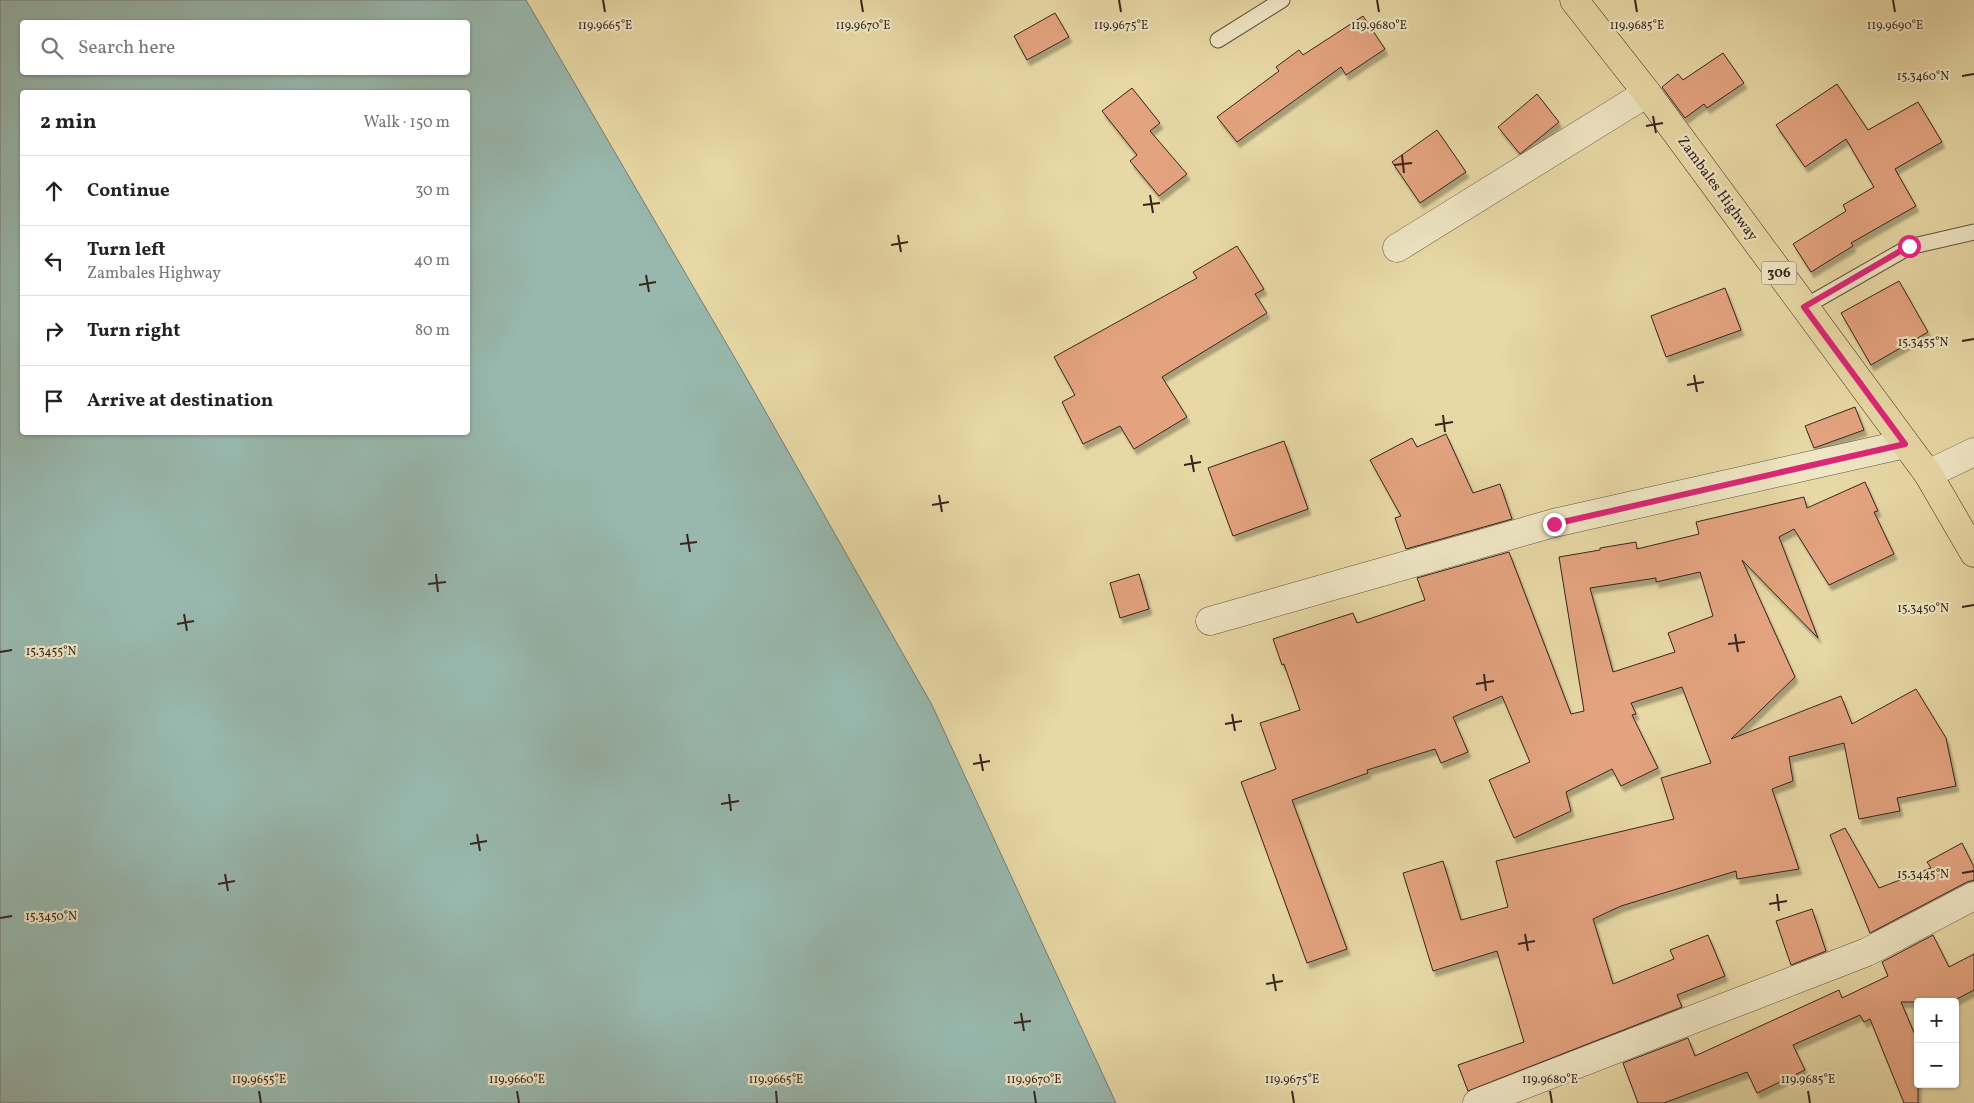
<!DOCTYPE html>
<html lang="en">
<head>
<meta charset="utf-8">
<style>
	:root { --surface:#fff; --page:#f6f6f6; --text:#222; --muted:#767676; --line:#e0e0e0 }
	body { margin:0; font-family:Vollkorn,serif; background:var(--page); color:var(--text) }
	.controls { position:absolute; right:15px; bottom:15px; display:grid; overflow:hidden; border-radius:5px; box-shadow:0 1px 4px #0004 }
	.controls button { width:45px; height:45px; display:grid; place-items:center; padding:0; border:0; border-bottom:1px solid var(--line); background:var(--surface); color:var(--text); font:25px sans-serif }
	.stop { position:absolute; width:15px; height:15px; margin:-11px; border:4px solid #db2777; border-radius:50%; background:#fff }
	.stop.end { background:#db2777; border-color:#fff; box-shadow:0 1px 5px #0008 }
	.list { margin:0; padding:0; list-style:none }
	h2 { display:flex; justify-content:space-between; align-items:center; height:65px; margin:0; padding:0 20px; font-size:21px }
	h2 small { font-size:16px; font-weight:400; color:var(--muted) }
	.list li { display:grid; grid-template-columns:32px 1fr auto; gap:15px; align-items:center; box-sizing:border-box; height:70px; padding:0 20px; border-top:1px solid var(--line) }
	.list b { display:block; font-size:19px; white-space:nowrap }
	.list p { margin:0; font-size:16px; white-space:nowrap; color:var(--muted) }
	.list em { font-size:16px; font-style:normal; color:var(--muted) }
	.icon { flex:none; width:28px; height:28px; fill:none; stroke:currentColor; stroke-width:2; stroke-linecap:round; stroke-linejoin:round }
	.map { position:relative; flex:none; width:1974px; height:1103px; overflow:hidden }
	.search { position:absolute; background:var(--surface); box-shadow:0 1px 4px #0004; left:20px; top:20px; width:450px; height:55px; display:flex; align-items:center; gap:12px; box-sizing:border-box; padding:0 18px; border-radius:5px; color:var(--muted); font-size:19px }
	.panel { position:absolute; background:var(--surface); box-shadow:0 1px 4px #0004; left:20px; top:90px; width:450px; height:345px; border-radius:5px }
	.map>svg:first-child { display:block }
	.water { fill:#98b8ae; stroke:#727d74; fill-rule:evenodd }
	.building { fill:#e3a37f; stroke:#38251e; fill-rule:evenodd; filter:url(#shadow) }
	.lines { fill:none; stroke-linecap:round; stroke-linejoin:round }
	.service-casing { stroke:#645240; stroke-width:17 }
	.minor-casing { stroke:#645240; stroke-width:29 }
	.primary-casing { stroke:#38251e; stroke-width:29 }
	.service { stroke:#efe6c4; stroke-width:15 }
	.minor { stroke:#efe6c4; stroke-width:28 }
	.primary { stroke:#e7d8a5; stroke-width:28 }
	.route { stroke:#db2777; stroke-width:6 }
	.ticks { fill:none; stroke:#38251e; stroke-width:2 }
	.labels { text-anchor:middle; dominant-baseline:central; stroke-width:4.5; stroke-linejoin:round; paint-order:stroke }
	.shield { fill:#efe6c4; stroke:#6f5f50; stroke-width:1 }
	.shield-label { font-size:14px; font-weight:bold; fill:#38251e }
	.street-label { font-size:15px; fill:#38251e; stroke:#efe6c4 }
	.ticks-label { font-size:12px; text-anchor:middle; fill:#38251e; stroke:#efe6c4; stroke-width:4.5; stroke-linejoin:round; paint-order:stroke }
</style>
</head>
<body>
<div class="map">
<svg width="1974" height="1103" viewBox="0 0 1974 1103">
	<defs>
		<filter id="shadow"><feDropShadow dx="3" dy="5.5" stdDeviation="1" flood-color="#0004"/></filter>
	</defs>
	<rect width="100%" height="100%" fill="#e7d8a5"/>
	<filter id="stains"><feTurbulence type="fractalNoise" baseFrequency=".004" numOctaves="4"/><feColorMatrix values="0 0 0 0 .2 0 0 0 0 .09 0 0 0 0 .02 0 0 0 .5 -.17"/></filter>
	<radialGradient id="worn" r=".72"><stop offset=".6" stop-color="#630" stop-opacity="0"/><stop offset="1" stop-color="#630" stop-opacity=".3"/></radialGradient>
	<path class="water" d="M0 0H526L743 372 932 705 1116 1103H0ZM22 22H468V72H22ZM22 92H468V432H22Z"/>
	<g class="building">
		<path d="M1055 13 1069 37 1027 60 1014 36Z"/>
		<path d="M1363 16 1385 49 1346 75 1341 67 1237 142 1217 117 1279 71 1276 67 1299 50 1303 55Z"/>
		<path d="M1723 53 1744 83 1707 108 1704 104 1685 118 1662 87 1678 74 1683 80Z"/>
		<path d="M1837 84 1868 130 1918 102 1942 142 1895 169 1916 206 1851 243 1853 246 1811 272 1793 244 1846 211 1843 205 1874 187 1846 139 1805 167 1776 125Z"/>
		<path d="M1132 88 1160 123 1150 131 1187 174 1159 196 1130 161 1137 155 1102 111Z"/>
		<path d="M1537 94 1559 122 1520 154 1498 127Z"/>
		<path d="M1437 130 1466 172 1420 203 1392 162Z"/>
		<path d="M1237 246 1264 289 1255 294 1267 313 1162 377 1187 417 1134 449 1120 426 1083 444 1062 402 1075 395 1054 357 1197 278 1193 272Z"/>
		<path d="M1899 281 1928 332 1871 365 1841 313Z"/>
		<path d="M1725 288 1741 330 1666 357 1651 316Z"/>
		<path d="M1855 407 1864 430 1814 448 1805 426Z"/>
		<path d="M1446 434 1473 493 1500 484 1512 519 1406 549 1395 518 1401 516 1370 460 1412 438 1417 447Z"/>
		<path d="M1284 441 1308 509 1233 536 1208 468Z"/>
		<path d="M1865 482 1878 511 1874 512 1894 554 1829 585 1794 529 1779 537 1818 638 1742 560 1795 677 1731 739 1841 696 1852 724 1916 689 1946 738 1956 786 1897 798 1900 811 1859 819 1844 743 1789 757 1793 781 1772 789 1799 869 1737 879 1736 871 1621 906 1593 919 1613 984 1674 959 1670 950 1708 935 1725 976 1677 995 1682 1007 1468 1091 1458 1065 1524 1042 1497 951 1433 971 1403 873 1443 861 1461 920 1508 907 1496 861 1674 819 1661 778 1711 763 1682 687 1631 703 1636 714 1632 715 1658 768 1621 786 1612 769 1566 792 1571 811 1514 838 1489 780 1530 762 1502 696 1453 717 1468 752 1441 763 1435 749 1367 770 1368 773 1292 800 1347 949 1307 963 1241 782 1276 769 1260 723 1300 710 1284 664 1282 665 1273 639 1353 613 1357 623 1425 600 1417 578 1509 552 1571 714 1584 711 1559 557 1600 550V548L1636 542 1637 549 1699 534 1696 522 1804 497 1807 508ZM1700 572 1713 616 1668 633 1675 652 1613 672 1590 588 1656 578V582Z"/>
		<path d="M1139 574 1149 609 1120 618 1110 583Z"/>
		<path d="M1845 828 1879 888 1931 868 1927 862 1962 843 1974 867V880L1967 882 1870 933 1830 835Z"/>
		<path d="M1812 909 1826 951 1791 965 1776 921Z"/>
		<path d="M1933 935 1949 967 1974 954V990L1951 1002H1901L1918 1042V1103H1904L1870 1019 1864 1022 1860 1015 1793 1045 1805 1070 1757 1093 1747 1072 1664 1103H1638L1623 1063 1688 1038 1695 1056 1839 990 1842 998 1888 976 1882 962Z"/>
	</g>
	<g class="lines">
		<defs>
			<g id="service">
				<path d="M1218 40 1282 0"/>
				<path d="M1804 307 1909 247 1974 232"/>
			</g>
			<g id="minor">
				<path d="M1397 248 1647 93"/>
				<path d="M1928 474 1974 452"/>
				<path d="M1210 621 1554 523 1905 444"/>
				<path d="M1477 1103 1867 952 1974 896"/>
			</g>
			<path id="primary" d="M1574 0 1647 93 1928 474 1974 553"/>
		</defs>
		<use href="#service" class="service-casing"/>
		<use href="#minor" class="minor-casing"/>
		<use href="#primary" class="primary-casing"/>
		<use href="#service" class="service"/>
		<use href="#minor" class="minor"/>
		<use href="#primary" class="primary"/>
	</g>
	<g class="lines">
		<path class="route" d="M1554 524 1905 444 1804 307 1909 246"/>
	</g>
	<path class="ticks" d="M603 0 605 12M861 0 863 12M1119 0 1121 12M1377 0 1379 12M1635 0 1637 12M1893 0 1895 12M1962 76 1974 74M1653 116 1656 133M1646 126 1663 123M1402 155 1404 173M1394 165 1412 163M1150 195 1153 213M1143 205 1160 203M898 235 901 252M891 245 908 242M646 275 649 292M639 285 656 282M1962 341 1974 339M1694 375 1697 392M1687 385 1704 382M1443 415 1445 432M1435 425 1453 422M1191 455 1194 472M1184 465 1201 462M939 495 942 512M932 505 949 502M687 534 690 552M680 544 697 542M436 574 438 592M428 584 446 582M1962 607 1974 605M184 614 187 631M177 624 194 621M1735 634 1738 652M1728 644 1745 642M0 652 12 650M1484 674 1486 691M1476 684 1494 681M1232 714 1235 731M1225 724 1242 721M980 754 983 771M973 764 990 761M729 794 731 811M721 804 739 801M477 834 480 851M470 844 487 841M1962 873 1974 871M225 874 228 891M218 884 235 881M1777 894 1779 911M1769 904 1787 901M0 918 12 916M1525 934 1528 951M1518 944 1535 941M1273 974 1276 991M1266 984 1283 981M1021 1013 1024 1031M1014 1023 1031 1021M259 1091 261 1103M517 1091 519 1103M776 1091 777 1103M1034 1091 1036 1103M1292 1091 1294 1103M1550 1091 1552 1103M1808 1091 1810 1103"/>
	<g class="labels">
		<rect class="shield" x="1761.5" y="261.5" width="35" height="23" rx="4"/>
		<g class="shield-label">
			<text x="1779" y="273">306</text>
		</g>
		<g class="street-label">
			<text transform="translate(1717 189) rotate(54)">Zambales Highway</text>
		</g>
	</g>
	<g class="ticks-label">
		<text x="605" y="29">119.9665°E</text>
		<text x="863" y="29">119.9670°E</text>
		<text x="1121" y="29">119.9675°E</text>
		<text x="1379" y="29">119.9680°E</text>
		<text x="1637" y="29">119.9685°E</text>
		<text x="1895" y="29">119.9690°E</text>
		<text x="1923" y="80">15.3460°N</text>
		<text x="1923" y="346">15.3455°N</text>
		<text x="1923" y="612">15.3450°N</text>
		<text x="51" y="655">15.3455°N</text>
		<text x="1923" y="878">15.3445°N</text>
		<text x="51" y="920">15.3450°N</text>
		<text x="259" y="1083">119.9655°E</text>
		<text x="517" y="1083">119.9660°E</text>
		<text x="776" y="1083">119.9665°E</text>
		<text x="1034" y="1083">119.9670°E</text>
		<text x="1292" y="1083">119.9675°E</text>
		<text x="1550" y="1083">119.9680°E</text>
		<text x="1808" y="1083">119.9685°E</text>
	</g>
	<rect width="100%" height="100%" filter="url(#stains)"/>
	<rect width="100%" height="100%" fill="url(#worn)"/>
</svg>
<div class="controls">
<button>+</button>
<button>−</button>
</div>
<div class="stop" style="left:1909px;top:246px"></div>
<div class="stop end" style="left:1554px;top:524px"></div>
<div class="search"><svg class="icon" aria-label="search" viewBox="0 0 24 24"><circle cx="10" cy="10" r="6"/><path d="M15 15l6 6"/></svg>Search here</div>
<section class="panel">
<h2>2 min<small>Walk · 150 m</small></h2>
<ul class="list">
<li><svg class="icon" aria-label="ahead" viewBox="0 0 24 24"><path d="M12 20V5M6 11l6-6 6 6"/></svg><div><b>Continue</b></div><em>30 m</em></li>
<li><svg class="icon" aria-label="left" viewBox="0 0 24 24"><path d="M17 20v-9H6M10 6l-5 5 5 5"/></svg><div><b>Turn left</b><p>Zambales Highway</p></div><em>40 m</em></li>
<li><svg class="icon" aria-label="right" viewBox="0 0 24 24"><path d="M7 20v-9h11M14 6l5 5-5 5"/></svg><div><b>Turn right</b></div><em>80 m</em></li>
<li><svg class="icon" aria-label="arrive" viewBox="0 0 24 24"><path d="M6 21V4h12l-3 4 3 4H6"/></svg><div><b>Arrive at destination</b></div></li>
</ul>
</section>
</div>
</body>
</html>
